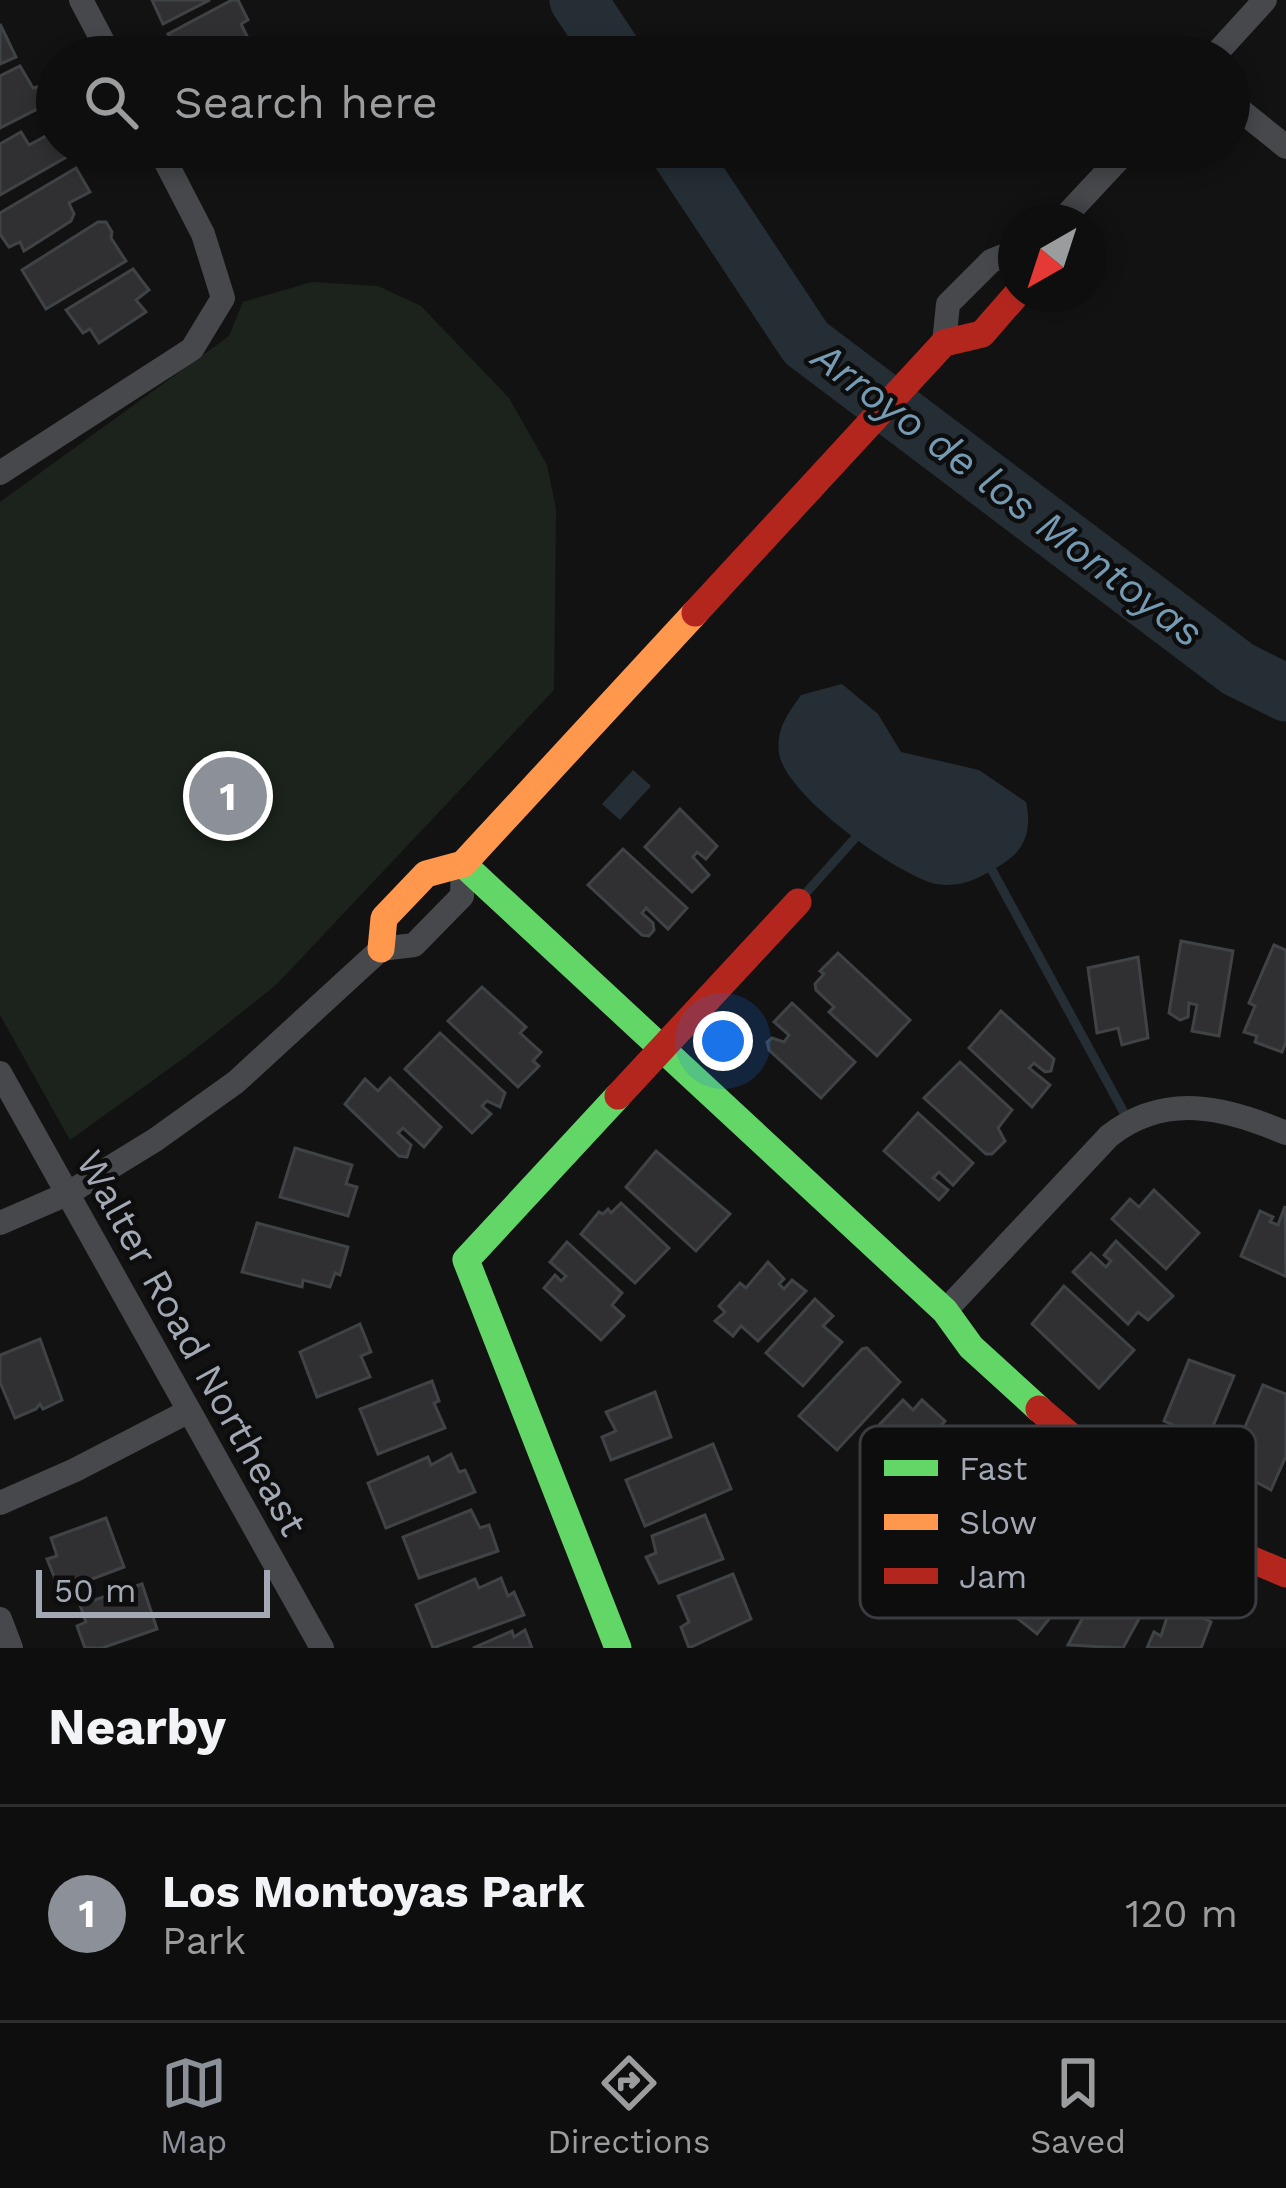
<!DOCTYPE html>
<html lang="en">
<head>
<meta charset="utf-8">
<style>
	:root { --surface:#0e0e0e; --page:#1c1c1c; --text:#f1f3f6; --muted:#9b9c9e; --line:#2e2e2e; --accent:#8c9099 }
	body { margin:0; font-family:"Work Sans",sans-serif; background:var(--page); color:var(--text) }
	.compass { position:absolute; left:998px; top:204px; width:108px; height:108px; border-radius:50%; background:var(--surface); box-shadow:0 6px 18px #0003; rotate:219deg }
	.scale { position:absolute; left:36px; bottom:30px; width:234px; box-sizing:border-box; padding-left:12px; border:6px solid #a2a9b5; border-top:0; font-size:33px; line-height:42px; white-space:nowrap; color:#a2a9b5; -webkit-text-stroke:9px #0d0d0e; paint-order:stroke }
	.you { position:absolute; left:723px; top:1041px; width:42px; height:42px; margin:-30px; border:9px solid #fff; border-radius:50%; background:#1a73e8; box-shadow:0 0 0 18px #1a73e833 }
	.badge { display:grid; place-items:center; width:78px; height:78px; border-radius:50%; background:var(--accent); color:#fff; font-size:39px; font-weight:700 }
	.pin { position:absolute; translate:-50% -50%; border:6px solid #fff; box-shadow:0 3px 12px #0006 }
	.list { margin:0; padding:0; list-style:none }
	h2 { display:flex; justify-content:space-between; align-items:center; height:156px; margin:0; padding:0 48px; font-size:51px }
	h2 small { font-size:39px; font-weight:400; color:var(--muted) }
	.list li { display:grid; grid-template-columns:78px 1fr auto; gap:36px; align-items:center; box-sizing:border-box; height:216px; padding:0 48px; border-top:3px solid var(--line) }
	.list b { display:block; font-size:45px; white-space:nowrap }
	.list p { margin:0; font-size:39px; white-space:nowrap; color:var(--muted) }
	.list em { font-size:39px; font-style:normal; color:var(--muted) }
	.icon { flex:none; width:66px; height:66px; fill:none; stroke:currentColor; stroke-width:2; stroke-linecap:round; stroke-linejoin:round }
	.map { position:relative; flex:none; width:1286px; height:1648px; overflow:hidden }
	.search { position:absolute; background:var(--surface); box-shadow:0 6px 18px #0003; left:36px; right:36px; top:36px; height:132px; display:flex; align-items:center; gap:30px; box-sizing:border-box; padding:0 42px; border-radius:66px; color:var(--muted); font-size:45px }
	.sheet { height:372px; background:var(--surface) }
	nav { display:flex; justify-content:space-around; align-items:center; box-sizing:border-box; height:168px; border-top:3px solid var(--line); background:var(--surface); font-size:33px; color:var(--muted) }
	nav a { display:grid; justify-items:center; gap:6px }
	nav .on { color:var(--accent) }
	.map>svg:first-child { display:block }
	.green { fill:#1c231c }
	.water { fill:#252e35 }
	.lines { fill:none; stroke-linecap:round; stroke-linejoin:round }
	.stream { stroke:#252e35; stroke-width:9 }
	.river { stroke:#252e35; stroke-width:57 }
	.building { fill:#303032; stroke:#404346; stroke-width:3 }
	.street { stroke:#46484b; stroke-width:24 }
	.fast { stroke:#63d668; stroke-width:27 }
	.slow { stroke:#ff974d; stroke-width:27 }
	.jam { stroke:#b3261e; stroke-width:27 }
	.labels { text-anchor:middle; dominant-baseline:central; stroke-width:9; stroke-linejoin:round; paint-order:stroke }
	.street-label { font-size:39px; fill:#a2a9b5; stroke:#0d0d0e }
	.water-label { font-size:42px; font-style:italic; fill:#759ab3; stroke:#0d0d0e }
	.key { fill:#0d0d0e; stroke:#3a3c40; stroke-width:3 }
	.key-label { font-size:33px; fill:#a2a9b5 }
</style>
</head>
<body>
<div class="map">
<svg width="1286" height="1648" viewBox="0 0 1286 1648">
	<rect width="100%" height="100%" fill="#121212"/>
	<path class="green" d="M312 282 378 286 421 306 509 398 547 465 556 509 554 690 276 985 188 1055 70 1140 0 1015V502L229 336 243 302Z"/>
	<g class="water">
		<path d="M842 684 878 714 901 752 979 770 1026 802C1032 829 1026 850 1001 865 979 878 959 890 932 883 893 871 785 795 779 753 776 728 788 714 801 695Z"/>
		<path d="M633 770 651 786 620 820 602 804Z"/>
	</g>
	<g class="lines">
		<g class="stream">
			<path d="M992 870 1128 1120"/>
			<path d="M805 894 856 837"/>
		</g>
		<g class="river">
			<path d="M578 0 616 57"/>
			<path d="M676 147 806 343 1238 669 1286 693"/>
		</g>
	</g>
	<g class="building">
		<path d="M152 0H210L163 24Z"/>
		<path d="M232 0H238L248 20 241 24 248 38 212 57 208 49 202 53 199 46 183 54 168 34Z"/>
		<path d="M0 24 16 57 0 64Z"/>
		<path d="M20 66 33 88 41 86 49 103 0 128V76Z"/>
		<path d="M55 131 57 147H64L70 155 0 195V144L21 132 29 145Z"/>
		<path d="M231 147H299L270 164 262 152 241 164Z"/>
		<path d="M76 168 90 192 69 203 74 214 71 221 24 251 20 242 9 247 0 234V213Z"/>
		<path d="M98 222H106L112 232 111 238 126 261 46 309 22 270Z"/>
		<path d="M133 269 149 290 136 300 146 312 99 343 90 329 83 333 66 310Z"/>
		<path d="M680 809 717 846 706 859 697 852 693 857 709 875 692 892 645 847Z"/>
		<path d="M623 849 687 908 668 929 646 908 642 913 653 923 654 930 649 936 642 935 588 885Z"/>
		<path d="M1181 941 1233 951 1219 1036 1192 1031 1197 1005 1189 1003 1188 1017 1180 1020 1169 1013Z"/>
		<path d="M1274 945 1286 950V1042L1282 1052 1255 1042 1257 1036 1244 1032 1255 1006 1249 1003Z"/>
		<path d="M838 953 910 1020 877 1056 829 1012 834 1007 816 990 815 984 824 974 820 971Z"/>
		<path d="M1138 957 1148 1038 1122 1045 1118 1028 1097 1033 1088 968Z"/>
		<path d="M482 987 526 1027 520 1033 541 1052 533 1061 539 1066 518 1087 448 1021Z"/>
		<path d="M792 1003 855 1062 821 1098 769 1050 767 1042 772 1038 784 1042 789 1035 774 1022Z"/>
		<path d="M1001 1011 1054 1059 1051 1071 1045 1072 1034 1063 1029 1068 1050 1085 1032 1107 969 1048Z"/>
		<path d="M440 1033 505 1093 500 1107 487 1101 482 1106 491 1114 472 1133 405 1069Z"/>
		<path d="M960 1062 1012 1110 998 1128 1005 1141 992 1154H986L924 1098Z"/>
		<path d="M390 1078 441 1127 424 1147 403 1128 398 1133 411 1145 407 1157 399 1156 345 1104 365 1079 378 1091Z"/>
		<path d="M918 1113 973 1163 953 1185 939 1172 933 1178 948 1190 939 1200 884 1151Z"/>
		<path d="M295 1148 352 1165 346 1184 357 1187 348 1216 280 1197Z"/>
		<path d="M656 1151 730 1214 696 1251 626 1187Z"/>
		<path d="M1154 1190 1199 1233 1166 1269 1112 1219 1130 1199 1139 1207Z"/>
		<path d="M621 1203 669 1248 635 1283 581 1234 599 1212 603 1214 608 1209 611 1213Z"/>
		<path d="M1285 1206 1286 1274 1285 1276 1241 1256 1260 1211 1273 1217 1270 1222 1278 1225Z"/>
		<path d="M257 1223 348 1247 340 1275 335 1273 330 1287 303 1280 302 1287 242 1272Z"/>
		<path d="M1116 1241 1173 1296 1148 1320 1138 1312 1128 1324 1073 1272 1091 1253 1106 1267 1111 1261 1104 1255Z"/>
		<path d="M567 1242 622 1293 612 1305 624 1316 601 1340 544 1288 555 1275 561 1281 566 1276 550 1262Z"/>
		<path d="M768 1262 784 1279 779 1284 784 1289 792 1280 806 1291 758 1341 741 1326 733 1336 715 1321 725 1312 719 1306 740 1283 746 1288Z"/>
		<path d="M1064 1286 1134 1350 1099 1388 1032 1324Z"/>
		<path d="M815 1299 833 1316 823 1326 842 1342 803 1386 766 1353Z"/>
		<path d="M360 1324 371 1352 361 1356 370 1377 317 1397 300 1352Z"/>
		<path d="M40 1339 62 1400 43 1409 40 1404 36 1409 15 1418 0 1382V1355Z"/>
		<path d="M867 1348 900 1382 837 1450 799 1416 862 1349Z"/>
		<path d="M1189 1360 1234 1376 1203 1450 1177 1439 1182 1429 1164 1421Z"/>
		<path d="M432 1381 439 1401 434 1403 445 1428 378 1454 360 1409Z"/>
		<path d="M1263 1385 1286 1394V1456L1271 1490 1234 1470 1245 1443 1239 1441Z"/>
		<path d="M655 1392 671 1437 611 1460 602 1437 616 1431 606 1412Z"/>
		<path d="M903 1400 913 1410 922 1400 945 1421 896 1474 862 1443Z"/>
		<path d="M713 1444 731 1489 645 1526 626 1480Z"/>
		<path d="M451 1454 459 1472 465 1470 475 1492 386 1528 368 1483 428 1457 431 1465Z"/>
		<path d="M471 1510 480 1528 489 1525 498 1551 419 1578 403 1537Z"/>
		<path d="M705 1515 723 1559 659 1583 646 1557 656 1553 652 1536Z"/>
		<path d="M106 1518 124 1567 60 1591 47 1559 57 1556 51 1538Z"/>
		<path d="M1055 1529H1061L1067 1541 1095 1562 1037 1634 997 1602Z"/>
		<path d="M733 1574 751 1619 689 1648 681 1627 689 1622 678 1596Z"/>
		<path d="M501 1578 508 1596 514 1592 524 1615 433 1648 416 1605 475 1579 479 1588Z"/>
		<path d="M1130 1581 1153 1593 1123 1648 1068 1645 1102 1582 1116 1590 1111 1599 1118 1602Z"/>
		<path d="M142 1584 157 1629 102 1648H85L77 1626 86 1622 80 1605Z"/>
		<path d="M1175 1608 1184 1616 1187 1609 1211 1622 1201 1648H1147L1154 1632 1161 1636 1169 1611Z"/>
		<path d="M525 1630 532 1648H473L512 1631 514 1637Z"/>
	</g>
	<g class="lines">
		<g class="street">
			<path d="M81 0 111 57"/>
			<path d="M1213 57 1265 0"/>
			<path d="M1229 101 1286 147"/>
			<path d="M1060 222 1130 147"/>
			<path d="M944 343 948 304 991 261 1016 251"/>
			<path d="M0 473 192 349 223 298 203 234 158 147"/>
			<path d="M0 1073 322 1648"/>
			<path d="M0 1223 67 1194 155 1140 236 1082 381 949 414 945 462 896 463 864"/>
			<path d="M945 1311 1109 1136C1165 1092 1225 1107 1286 1133"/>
			<path d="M0 1503 75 1470 189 1411"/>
			<path d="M0 1619 11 1648"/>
		</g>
		<g class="fast">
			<path d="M463 864 945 1311 971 1347 1039 1409"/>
			<path d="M618 1648 466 1260 618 1096"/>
		</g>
		<path class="slow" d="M381 949 384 918 426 874 463 864 695 613"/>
		<g class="jam">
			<path d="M695 613 944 343 982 334 1017 294"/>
			<path d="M618 1096 798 902"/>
			<path d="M1039 1409 1163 1515 1215 1544 1286 1574"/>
		</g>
	</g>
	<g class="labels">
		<g class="street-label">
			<text transform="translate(192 1343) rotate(61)">Walter Road Northeast</text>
		</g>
		<g class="water-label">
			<text transform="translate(1008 494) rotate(37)">Arroyo de los Montoyas</text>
		</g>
	</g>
	<rect x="860" y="1426" width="396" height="192" rx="18" class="key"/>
	<rect x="884" y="1460" width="54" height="16" fill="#63d668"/>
	<rect x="884" y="1514" width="54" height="16" fill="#ff974d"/>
	<rect x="884" y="1568" width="54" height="16" fill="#b3261e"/>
	<g class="key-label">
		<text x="959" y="1480">Fast</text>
		<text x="959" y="1534">Slow</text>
		<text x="959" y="1588">Jam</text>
	</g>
</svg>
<svg class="compass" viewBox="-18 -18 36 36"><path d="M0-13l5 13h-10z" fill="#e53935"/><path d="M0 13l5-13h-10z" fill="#9b9c9e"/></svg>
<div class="scale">50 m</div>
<div class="you"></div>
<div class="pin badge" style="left:228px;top:796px">1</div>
<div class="search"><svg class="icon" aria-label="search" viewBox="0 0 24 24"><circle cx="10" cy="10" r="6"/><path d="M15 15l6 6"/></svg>Search here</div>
</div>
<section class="sheet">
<h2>Nearby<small></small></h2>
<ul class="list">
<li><span class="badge">1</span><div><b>Los Montoyas Park</b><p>Park</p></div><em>120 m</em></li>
</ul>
</section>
<nav>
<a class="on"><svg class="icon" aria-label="map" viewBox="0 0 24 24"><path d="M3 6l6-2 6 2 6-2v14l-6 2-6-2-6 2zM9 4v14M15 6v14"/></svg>Map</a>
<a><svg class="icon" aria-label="directions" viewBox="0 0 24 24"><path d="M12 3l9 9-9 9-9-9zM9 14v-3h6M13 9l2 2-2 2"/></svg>Directions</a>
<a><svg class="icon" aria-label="saved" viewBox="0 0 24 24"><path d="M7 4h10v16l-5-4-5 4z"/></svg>Saved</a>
</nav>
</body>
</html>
